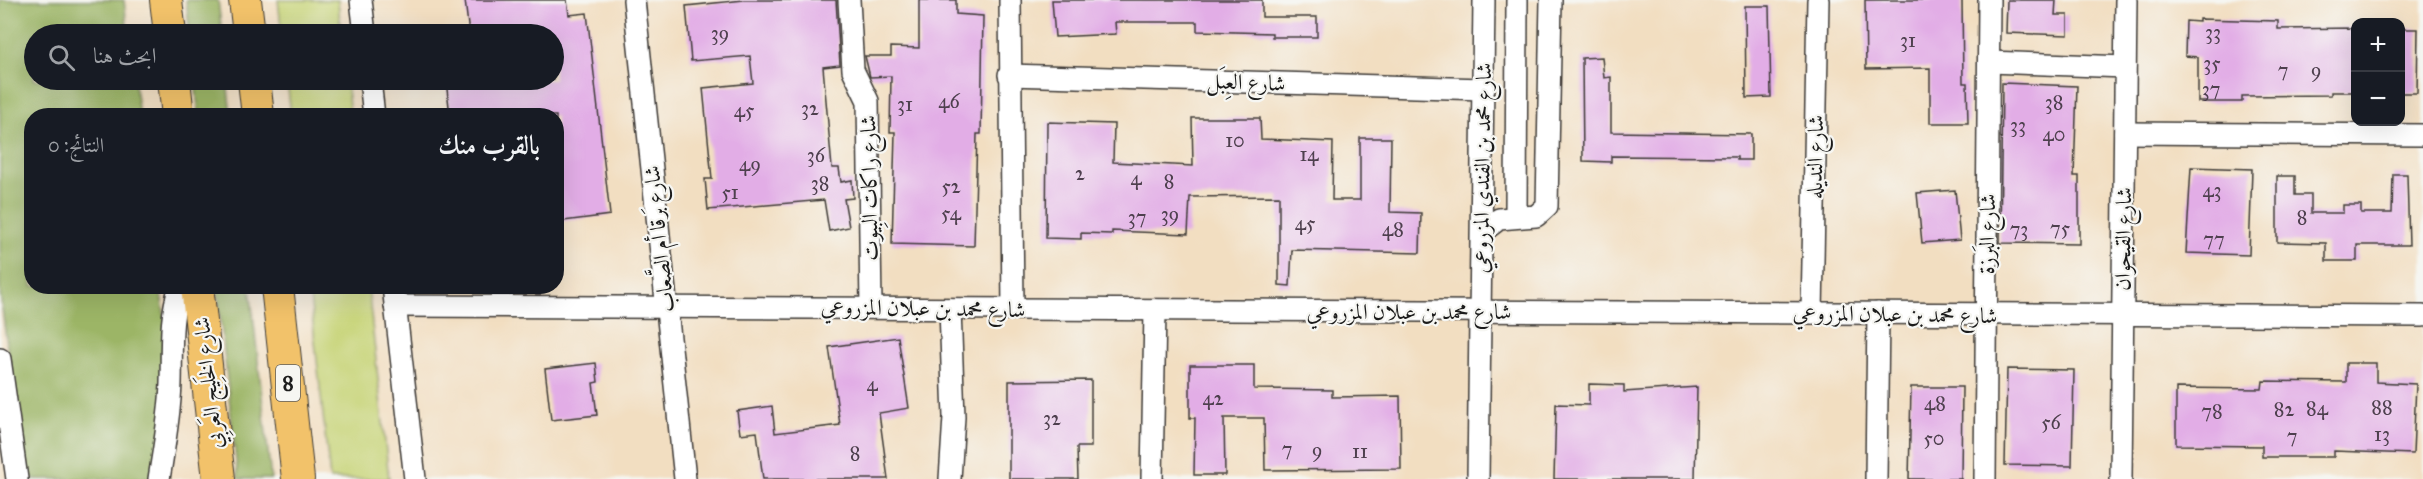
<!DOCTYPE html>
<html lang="ar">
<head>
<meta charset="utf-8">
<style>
	:root { --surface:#171b24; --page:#20242c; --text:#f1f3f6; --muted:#9ea1a6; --line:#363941 }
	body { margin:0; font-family:"IM FELL Great Primer",Amiri,serif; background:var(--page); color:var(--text); direction:rtl }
	.controls { position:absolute; right:18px; top:18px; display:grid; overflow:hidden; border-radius:12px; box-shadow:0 6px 24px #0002 }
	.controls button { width:54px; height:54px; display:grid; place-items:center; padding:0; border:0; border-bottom:2px solid var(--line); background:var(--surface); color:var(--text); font:30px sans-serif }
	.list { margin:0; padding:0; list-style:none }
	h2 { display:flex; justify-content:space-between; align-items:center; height:78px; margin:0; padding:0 24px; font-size:26px }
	h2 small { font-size:20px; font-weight:400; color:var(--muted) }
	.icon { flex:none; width:33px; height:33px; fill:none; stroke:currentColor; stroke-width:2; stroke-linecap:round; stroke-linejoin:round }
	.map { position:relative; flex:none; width:2423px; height:479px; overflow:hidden; direction:ltr }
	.search { position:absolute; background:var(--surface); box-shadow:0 6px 24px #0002; left:24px; top:24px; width:540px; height:66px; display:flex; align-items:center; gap:15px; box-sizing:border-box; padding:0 21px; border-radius:33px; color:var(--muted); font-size:22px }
	.panel { position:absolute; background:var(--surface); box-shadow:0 6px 24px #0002; left:24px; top:108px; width:540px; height:186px; border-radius:24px; direction:rtl }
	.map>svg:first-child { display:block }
	.green { fill:#c6d374; stroke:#717848; stroke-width:1.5 }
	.forest { fill:#9cb566; stroke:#5c6841; stroke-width:1.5 }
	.building { fill:#e2ade6 }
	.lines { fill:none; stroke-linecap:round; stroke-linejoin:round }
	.minor-casing { stroke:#3c3935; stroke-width:24 }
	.highway-casing { stroke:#3c3935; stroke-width:34 }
	.minor { stroke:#fff; stroke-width:21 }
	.highway { stroke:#f2c26a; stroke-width:32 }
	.labels { text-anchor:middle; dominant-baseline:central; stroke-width:4.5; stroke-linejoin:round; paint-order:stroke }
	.number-label { font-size:20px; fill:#4e404e }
	.shield { fill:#f6f6f2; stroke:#5d5d5c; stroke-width:1.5 }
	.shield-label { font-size:21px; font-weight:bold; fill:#1c1c1c }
	.street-label { font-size:22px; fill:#1c1c1c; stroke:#f6f6f2 }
</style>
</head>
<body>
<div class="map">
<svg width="2423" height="479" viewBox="0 0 2423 479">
	<rect width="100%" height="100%" fill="#f6f6f2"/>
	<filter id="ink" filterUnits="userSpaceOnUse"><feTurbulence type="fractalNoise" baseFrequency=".0167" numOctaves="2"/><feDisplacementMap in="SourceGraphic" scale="12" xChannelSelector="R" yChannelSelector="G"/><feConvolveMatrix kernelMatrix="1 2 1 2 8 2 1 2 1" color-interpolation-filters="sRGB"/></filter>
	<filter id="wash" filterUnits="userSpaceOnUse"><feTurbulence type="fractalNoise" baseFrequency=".008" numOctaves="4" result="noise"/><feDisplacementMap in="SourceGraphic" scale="24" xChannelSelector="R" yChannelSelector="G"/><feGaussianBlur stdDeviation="1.35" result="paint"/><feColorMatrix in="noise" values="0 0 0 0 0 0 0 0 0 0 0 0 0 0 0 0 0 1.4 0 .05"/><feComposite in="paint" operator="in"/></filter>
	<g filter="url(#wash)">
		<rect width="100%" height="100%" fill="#f2dec1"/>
		<g class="green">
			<path d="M278 0H338L341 34H282Z"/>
			<path d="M287 80H346L350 115H291Z"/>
			<path d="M309 287H368L389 479H330Z"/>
		</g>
		<g class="forest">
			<path d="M0 0H124L128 34H34V80H134L139 115 32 116V286L160 287 165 320 167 402 154 479H24L0 293Z"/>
			<path d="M186 0H218L222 34H190Z"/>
			<path d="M195 80H227L231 115H199Z"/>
			<path d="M217 287H250L271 479H238Z"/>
		</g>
		<g id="blocks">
			<g class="building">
				<path d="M465 0H567L569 15 587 13 610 215 556 222V116H450L446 80H554V34H469Z"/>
				<path d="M744 0H836L840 65 823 67 832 168H839L841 182 852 180 853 198 844 199 849 227 829 231 824 200 708 210 705 179H712L703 88 753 83 750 56 691 61 686 6Z"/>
				<path d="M919 0H956V14L983 16 981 134H977L974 246 892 244 895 132H890L891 76 870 77 865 56H891V47L919 48Z"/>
				<path d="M1052 0H1262V17H1317V37H1272V33L1197 31V22H1115L1116 34 1055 37Z"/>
				<path d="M1865 0H1962L1963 83H1967L1968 123H1930V68L1866 69Z"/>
				<path d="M2007 0H2056L2055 15H2068V35L2006 33Z"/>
				<path d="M1745 6H1769L1771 97 1746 98Z"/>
				<path d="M2199 19 2278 21V29L2355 28V92H2331V95L2242 96V102H2198V57L2185 56 2186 21 2199 22Z"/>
				<path d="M2400 29H2418L2417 93H2400Z"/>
				<path d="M1602 57 1604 78 1611 77V132L1751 134V160H1737V157L1611 156V162L1583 161 1582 58Z"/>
				<path d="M2002 83 2077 86 2074 176H2079V244L2000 243Z"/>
				<path d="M1192 118H1260L1261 139 1333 142 1332 200H1360V138H1391L1390 212 1421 213 1420 253 1292 250 1290 286 1279 285V196L1190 197 1188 234 1112 231V234L1081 233V239L1046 238 1047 122 1114 124 1113 162 1193 166Z"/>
				<path d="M2191 167 2252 169 2249 255 2186 253Z"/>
				<path d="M2393 174H2407L2409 245H2357V261H2326V243L2277 242V176H2295V195H2311V213H2343V205H2361V213H2392Z"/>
				<path d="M1955 190 1960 240 1922 243 1917 193Z"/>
				<path d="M898 337 909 408 879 413 888 479H763L757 432 740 434 737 411 772 406 775 433 840 425 829 347Z"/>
				<path d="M596 363 598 382 593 383 597 415 551 420 545 369Z"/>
				<path d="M2346 363H2376V382L2416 384 2413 454 2334 451V457H2262V446L2176 445V388L2262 389 2263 381 2346 382Z"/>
				<path d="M1190 365H1254V389L1332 390V397L1400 396 1401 469 1265 470 1264 418H1224L1225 475H1194L1195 418H1190Z"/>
				<path d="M2007 369 2074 370 2072 466 2005 465Z"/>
				<path d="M1091 380V447H1077L1078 479H1009V381Z"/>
				<path d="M1589 384 1624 385V392L1697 387 1695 479H1554L1556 404 1589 405Z"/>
				<path d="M1911 387H1962L1961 479H1909Z"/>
			</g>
		</g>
	</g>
	<g filter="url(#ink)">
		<use href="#blocks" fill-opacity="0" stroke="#3c3935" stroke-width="1.5"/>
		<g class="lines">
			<defs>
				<g id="minor">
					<path d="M361 0 365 34"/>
					<path d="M634 0 685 479"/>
					<path d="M849 0 853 70 868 101 871 307"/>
					<path d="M1010 0 1013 309"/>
					<path d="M1990 62 2125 67"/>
					<path d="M1009 75 1484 89"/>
					<path d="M370 80 374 116"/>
					<path d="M2125 133 2423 135"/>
					<path d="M1516 216 1517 0"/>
					<path d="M1482 232 1499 219 1536 216 1547 206 1551 0"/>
					<path d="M393 286 415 479"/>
					<path d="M395 306 2423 316"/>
					<path d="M1812 313 1818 0"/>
					<path d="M0 359 17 479"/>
					<path d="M159 479C164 447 170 415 171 383 172 349 169 319 180 286"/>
					<path d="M950 479 954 417 950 309"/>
					<path d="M1152 479 1155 310"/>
					<path d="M1478 479 1484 0"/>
					<path d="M1876 479 1878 313"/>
					<path d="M1985 479 1989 0"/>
					<path d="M2121 479 2126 0"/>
				</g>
				<g id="highway">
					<path d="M166 0 170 34"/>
					<path d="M245 0 249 34"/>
					<path d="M174 80 178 116"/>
					<path d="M254 80 258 116"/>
					<path d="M197 286 219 479"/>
					<path d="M277 286 298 479"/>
				</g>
			</defs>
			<use href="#minor" class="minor-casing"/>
			<use href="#highway" class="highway-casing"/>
			<use href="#minor" class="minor"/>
			<use href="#highway" class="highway"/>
		</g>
	</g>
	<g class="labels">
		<g class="number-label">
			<text x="2213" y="32">33</text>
			<text x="720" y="33">39</text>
			<text x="1908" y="40">31</text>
			<text x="2212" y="63">35</text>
			<text x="2283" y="70">7</text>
			<text x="2316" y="70">9</text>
			<text x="2211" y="89">37</text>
			<text x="949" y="101">46</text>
			<text x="2054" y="102">38</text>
			<text x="905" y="104">31</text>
			<text x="810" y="108">32</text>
			<text x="744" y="110">45</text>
			<text x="2018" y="125">33</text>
			<text x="2054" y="134">40</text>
			<text x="1235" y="140">10</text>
			<text x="1309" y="154">14</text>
			<text x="816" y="155">36</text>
			<text x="750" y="164">49</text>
			<text x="1080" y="173">2</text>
			<text x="1136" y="178">4</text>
			<text x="1169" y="181">8</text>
			<text x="820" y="183">38</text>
			<text x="951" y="186">52</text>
			<text x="2212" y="190">43</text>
			<text x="730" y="192">51</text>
			<text x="951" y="213">54</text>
			<text x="1170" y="214">39</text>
			<text x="1137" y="217">37</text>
			<text x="2302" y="217">8</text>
			<text x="1305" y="223">45</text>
			<text x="2060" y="228">75</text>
			<text x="1393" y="229">48</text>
			<text x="2019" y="229">73</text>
			<text x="2214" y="239">77</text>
			<text x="872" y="384">4</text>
			<text x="1213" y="398">42</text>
			<text x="1935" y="403">48</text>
			<text x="2382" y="407">88</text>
			<text x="2317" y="408">84</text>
			<text x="2284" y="409">82</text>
			<text x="2212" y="411">78</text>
			<text x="1052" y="418">32</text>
			<text x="2051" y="422">56</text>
			<text x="2382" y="434">13</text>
			<text x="2292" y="436">7</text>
			<text x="1934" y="438">50</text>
			<text x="1287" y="449">7</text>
			<text x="1317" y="450">9</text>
			<text x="1360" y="451">11</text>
			<text x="855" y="453">8</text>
		</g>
		<rect class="shield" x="276" y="365" width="24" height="36" rx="4.5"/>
		<g class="shield-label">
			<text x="288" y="383">8</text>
		</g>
		<g class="street-label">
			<text transform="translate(1246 82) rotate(2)">شارع العِبَل</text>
			<text transform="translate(1815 157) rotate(-89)">شارع النديله</text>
			<text transform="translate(1482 168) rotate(-89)">شارع محمد بن الفندي المزروعي</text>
			<text transform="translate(869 188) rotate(-91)">شارع راكات البِيوت</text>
			<text transform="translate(1987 234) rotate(-89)">شارع البَرزة</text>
			<text transform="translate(659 239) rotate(-96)">شارع بَرقا أم الصَّعاب</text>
			<text transform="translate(2123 239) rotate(-89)">شارع القيحوان</text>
			<text transform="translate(923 308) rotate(1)">شارع محمد بن عبلان المزروعي</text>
			<text x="1409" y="311">شارع محمد بن عبلان المزروعي</text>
			<text transform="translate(1895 314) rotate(1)">شارع محمد بن عبلان المزروعي</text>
			<text transform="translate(208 383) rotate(-96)">شارع الخَلِيج العَربِي</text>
		</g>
	</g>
</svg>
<div class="controls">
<button>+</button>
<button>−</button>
</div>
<div class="search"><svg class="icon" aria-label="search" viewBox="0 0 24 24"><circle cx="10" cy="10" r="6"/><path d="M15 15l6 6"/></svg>ابحث هنا</div>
<section class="panel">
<h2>بالقرب منك<small>النتائج: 0</small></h2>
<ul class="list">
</ul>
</section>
</div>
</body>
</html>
